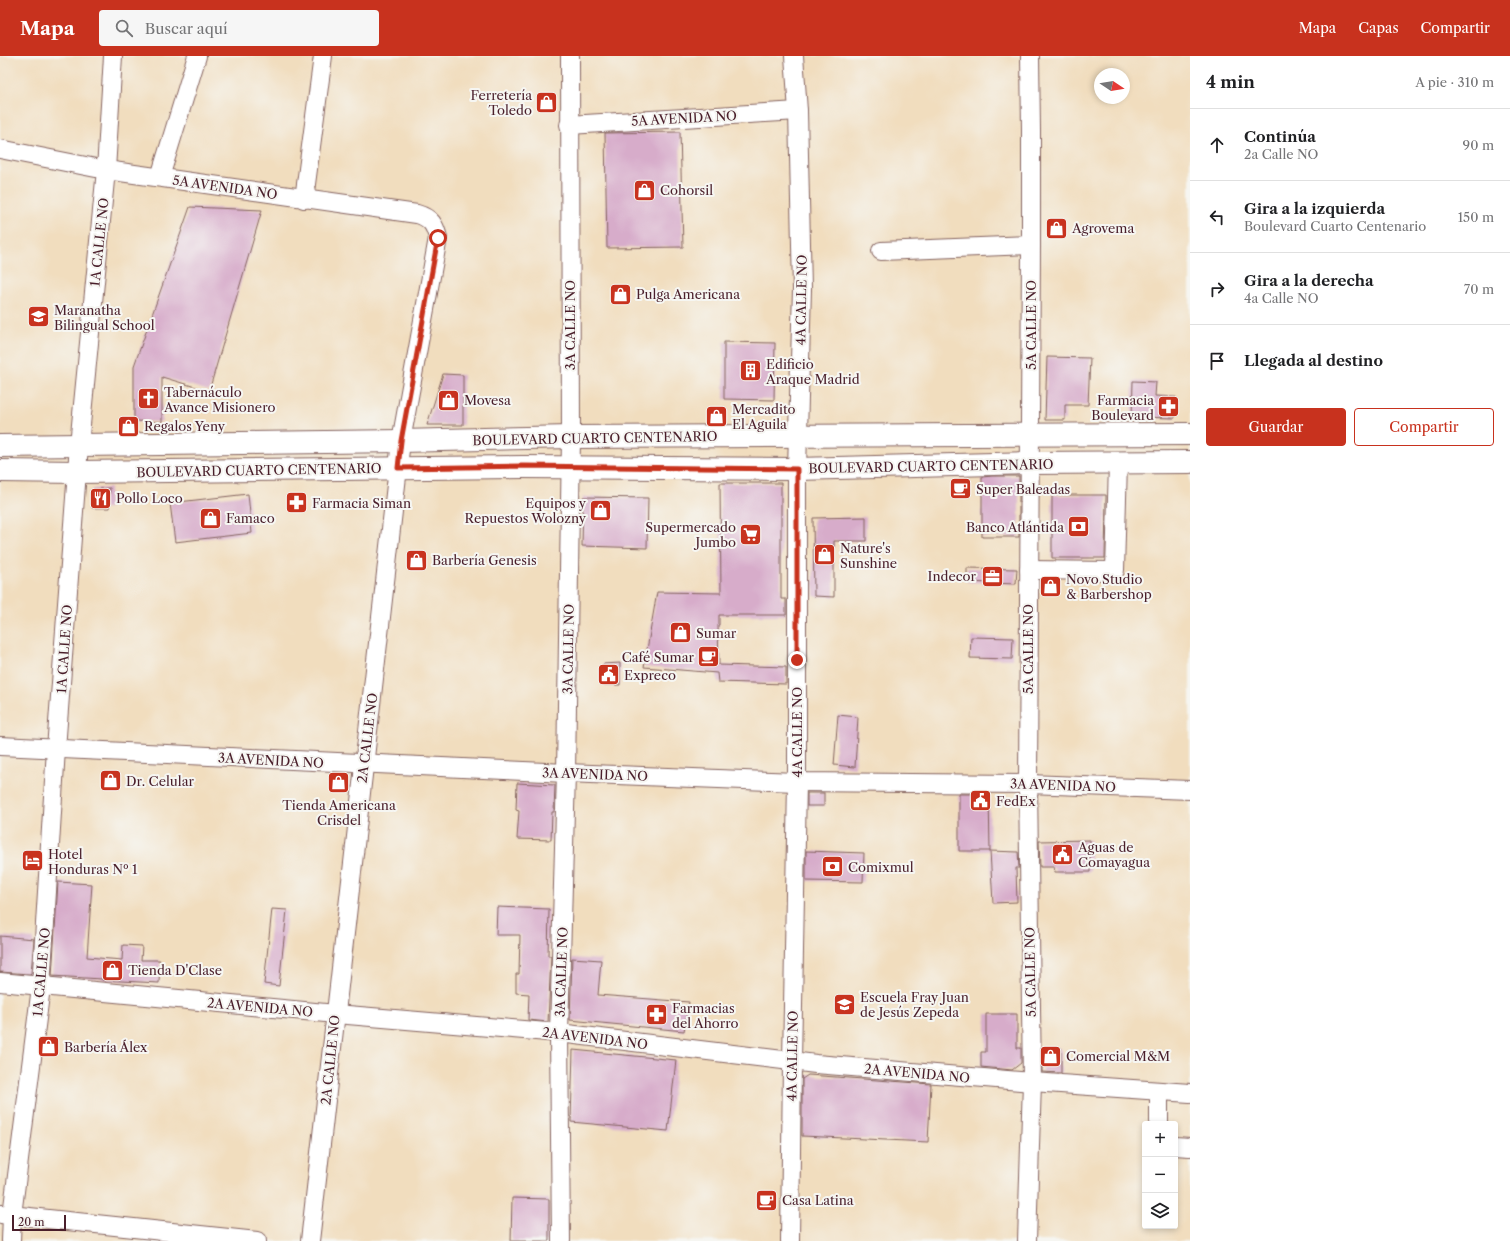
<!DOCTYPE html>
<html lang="es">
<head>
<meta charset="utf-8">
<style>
	:root { --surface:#fff; --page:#f6f6f6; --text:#202124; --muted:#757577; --line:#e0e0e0; --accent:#c8321e }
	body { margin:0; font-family:"Libre Caslon Text",serif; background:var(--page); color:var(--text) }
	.controls { position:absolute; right:12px; bottom:12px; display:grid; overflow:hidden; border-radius:4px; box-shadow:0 2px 6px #0003 }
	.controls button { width:36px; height:36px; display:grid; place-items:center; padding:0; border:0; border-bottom:1px solid var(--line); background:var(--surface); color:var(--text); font:20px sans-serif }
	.compass { position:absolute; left:1094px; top:12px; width:36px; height:36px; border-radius:50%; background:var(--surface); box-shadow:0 2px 6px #0003; rotate:102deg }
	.scale { position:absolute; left:12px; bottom:10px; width:54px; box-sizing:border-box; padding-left:4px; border:2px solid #4a1f2b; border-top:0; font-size:11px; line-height:14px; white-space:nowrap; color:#4a1f2b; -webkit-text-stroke:3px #f6f6f2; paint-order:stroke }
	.stop { position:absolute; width:12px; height:12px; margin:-9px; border:3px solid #c8321e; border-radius:50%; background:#fff }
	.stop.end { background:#c8321e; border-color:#fff; box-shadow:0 1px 4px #0008 }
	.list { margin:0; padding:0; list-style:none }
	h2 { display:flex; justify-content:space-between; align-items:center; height:52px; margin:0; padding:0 16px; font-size:17px }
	h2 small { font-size:13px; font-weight:400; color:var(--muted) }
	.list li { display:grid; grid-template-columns:26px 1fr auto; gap:12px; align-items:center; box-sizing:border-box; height:72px; padding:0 16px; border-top:1px solid var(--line) }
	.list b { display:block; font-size:15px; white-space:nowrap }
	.list p { margin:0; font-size:13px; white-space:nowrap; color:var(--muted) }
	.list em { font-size:13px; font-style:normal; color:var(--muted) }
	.actions { display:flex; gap:8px; padding:12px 16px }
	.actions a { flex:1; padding:9px 0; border:1px solid var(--accent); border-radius:4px; text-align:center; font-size:14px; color:var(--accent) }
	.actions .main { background:var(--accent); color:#fff }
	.icon { flex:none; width:22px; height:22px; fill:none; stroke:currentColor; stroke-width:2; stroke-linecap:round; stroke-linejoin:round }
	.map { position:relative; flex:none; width:1190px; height:1185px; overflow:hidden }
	header { display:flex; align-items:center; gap:24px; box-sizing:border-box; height:56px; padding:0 20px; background:var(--accent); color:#fff }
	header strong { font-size:19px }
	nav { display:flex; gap:22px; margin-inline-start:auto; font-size:14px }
	.search { width:280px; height:36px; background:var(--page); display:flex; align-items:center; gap:10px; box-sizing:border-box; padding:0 14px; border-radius:4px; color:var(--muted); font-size:15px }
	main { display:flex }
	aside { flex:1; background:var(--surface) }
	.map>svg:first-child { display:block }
	.building { fill:#d7acca }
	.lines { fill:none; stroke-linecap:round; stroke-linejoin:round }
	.minor-casing { stroke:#84625e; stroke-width:20 }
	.major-casing { stroke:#84625e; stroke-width:24 }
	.minor { stroke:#fff; stroke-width:18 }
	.major { stroke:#fff; stroke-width:22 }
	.route { stroke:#c8321e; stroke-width:5 }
	.labels { text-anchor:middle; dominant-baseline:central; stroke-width:4; stroke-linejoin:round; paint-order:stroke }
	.poi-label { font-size:13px; fill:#4a1f2b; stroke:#f6f6f2; text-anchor:start }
	.street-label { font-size:13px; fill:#4a1f2b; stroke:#f6f6f2 }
</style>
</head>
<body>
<header>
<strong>Mapa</strong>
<div class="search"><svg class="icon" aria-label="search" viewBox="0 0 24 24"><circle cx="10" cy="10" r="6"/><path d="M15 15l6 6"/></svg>Buscar aquí</div>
<nav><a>Mapa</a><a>Capas</a><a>Compartir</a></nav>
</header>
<main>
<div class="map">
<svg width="1190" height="1185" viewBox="0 0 1190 1185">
	<rect width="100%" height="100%" fill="#f6f6f2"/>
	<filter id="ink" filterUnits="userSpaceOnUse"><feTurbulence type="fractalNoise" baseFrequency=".025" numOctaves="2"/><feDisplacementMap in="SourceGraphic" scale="8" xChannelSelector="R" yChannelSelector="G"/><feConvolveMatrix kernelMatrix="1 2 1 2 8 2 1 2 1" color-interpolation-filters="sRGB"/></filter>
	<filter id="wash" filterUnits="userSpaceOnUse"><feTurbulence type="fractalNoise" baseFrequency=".012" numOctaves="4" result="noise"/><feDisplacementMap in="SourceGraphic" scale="16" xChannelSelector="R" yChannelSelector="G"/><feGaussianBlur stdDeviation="0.9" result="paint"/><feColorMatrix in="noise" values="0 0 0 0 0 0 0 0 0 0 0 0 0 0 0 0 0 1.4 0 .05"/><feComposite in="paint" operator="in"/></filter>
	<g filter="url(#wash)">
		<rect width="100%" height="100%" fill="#f1ddbe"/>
		<g id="blocks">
			<g class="building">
				<path d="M680 76 683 191 607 192 605 77Z"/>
				<path d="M190 151 262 154 209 335 162 321V366L134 365V310Z"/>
				<path d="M724 286 775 287 774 344 724 343Z"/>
				<path d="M1047 301 1090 302 1088 349H1065V364H1045Z"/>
				<path d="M443 318 463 319V369H427Z"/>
				<path d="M1133 325 1156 326 1155 340 1176 341 1175 362 1132 361Z"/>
				<path d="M992 420H1019V481H982V421Z"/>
				<path d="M720 427H781V543H786V559H719V569H718L719 609 786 611V628L718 626 717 617 644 611 657 536 721 537Z"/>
				<path d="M110 432 109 452H92L93 433Z"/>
				<path d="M248 438 252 477 175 486 170 447Z"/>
				<path d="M1052 439H1106L1105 502H1052Z"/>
				<path d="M583 441 648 442 647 492 582 490Z"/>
				<path d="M866 461V485H834V541L814 540 813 462Z"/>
				<path d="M967 512 1017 513 1016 528 967 526Z"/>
				<path d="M971 581 1013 582 1012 603 970 602Z"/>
				<path d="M620 607V629H604L603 608Z"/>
				<path d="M838 659 858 661 855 711 834 709Z"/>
				<path d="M517 727 555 729 554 756H552L551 784 517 783 519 755 516 754Z"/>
				<rect x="807" y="737" width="17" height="13"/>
				<path d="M959 738H989L990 795H959Z"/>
				<path d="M1090 784V816H1055L1054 811H1040L1039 785Z"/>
				<path d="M806 795 864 797 863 826 806 825Z"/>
				<path d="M990 795 1018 796 1019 812H1016L1017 846 993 847Z"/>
				<path d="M58 826 92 828 87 901 122 904 123 889 142 890 141 904H160L159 927 102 924V923L52 920Z"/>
				<path d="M497 851 549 853 548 900H551L548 966 528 964 529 938 516 937V918H519L520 879H496Z"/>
				<path d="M272 853 287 854 279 930 264 928Z"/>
				<path d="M0 880 34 883 31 917 30 918 0 916Z"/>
				<path d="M572 902 601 904 598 939 689 946 684 975 570 964Z"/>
				<path d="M986 958H1017V992H1021V1007L1012 1014 981 1011V996H986Z"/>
				<path d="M1042 992H1061V1017L1042 1016Z"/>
				<path d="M573 994 676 1004 668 1075 571 1066Z"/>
				<path d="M808 1019 931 1028 928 1086 802 1080V1023Z"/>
				<path d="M512 1142 549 1143V1185H511Z"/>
			</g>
		</g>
	</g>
	<g filter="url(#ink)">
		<use href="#blocks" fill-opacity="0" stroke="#84625e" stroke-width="1"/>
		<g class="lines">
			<defs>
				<g id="minor">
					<path d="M569 69 798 55"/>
					<path d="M0 93 106 114 417 158C431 162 435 169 438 182L401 385 310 1185"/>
					<path d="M160 121 197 0"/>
					<path d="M304 143 323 0"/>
					<path d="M881 195 1031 189"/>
					<path d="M1029 514 1112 515 1115 514 1118 407"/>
					<path d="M0 690 566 717 797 726 1028 728 1190 734"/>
					<path d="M0 926 336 958 559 977 816 1008 1032 1026 1190 1037"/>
					<path d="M1159 1068V1035"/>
					<path d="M1175 1090 1190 1091"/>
					<path d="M1 1158 257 1185"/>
					<path d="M11 1185 12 1159 41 931 56 693 79 389 106 114 113 0"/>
					<path d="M561 1185 559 977 566 717 571 381 570 0"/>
					<path d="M790 1185 792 1006 797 726V413L802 233 798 55 794 0"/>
					<path d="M1027 1185 1032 1026 1028 728 1031 189V75L1030 0"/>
				</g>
				<g id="major">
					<path d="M0 390 401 385 571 381 1190 378"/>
					<path d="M0 415 77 416 523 411 797 413 1029 407 1190 406"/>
				</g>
			</defs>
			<use href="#minor" class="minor-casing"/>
			<use href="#major" class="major-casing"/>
			<use href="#minor" class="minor"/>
			<use href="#major" class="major"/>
		</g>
	</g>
	<g class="lines" filter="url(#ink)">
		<path class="route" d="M438 182 401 385 398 412 523 410 797 413V604"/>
	</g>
	<defs>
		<symbol id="shop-square" viewBox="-11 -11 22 22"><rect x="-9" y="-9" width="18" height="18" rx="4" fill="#c8321e" stroke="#f6f6f2"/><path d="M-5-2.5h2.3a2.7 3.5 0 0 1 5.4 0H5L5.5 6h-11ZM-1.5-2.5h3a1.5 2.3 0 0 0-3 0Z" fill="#fff"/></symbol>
		<symbol id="school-square" viewBox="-11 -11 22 22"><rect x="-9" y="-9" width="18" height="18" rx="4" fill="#c8321e" stroke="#f6f6f2"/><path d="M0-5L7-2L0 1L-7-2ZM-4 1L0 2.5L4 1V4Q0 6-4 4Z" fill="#fff"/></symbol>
		<symbol id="building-square" viewBox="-11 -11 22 22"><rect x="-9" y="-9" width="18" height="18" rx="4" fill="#c8321e" stroke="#f6f6f2"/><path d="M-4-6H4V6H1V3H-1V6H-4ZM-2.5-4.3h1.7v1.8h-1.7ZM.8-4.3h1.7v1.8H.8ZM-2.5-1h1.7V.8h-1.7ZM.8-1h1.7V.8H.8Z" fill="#fff"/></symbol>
		<symbol id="church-square" viewBox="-11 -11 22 22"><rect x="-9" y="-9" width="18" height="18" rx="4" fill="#c8321e" stroke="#f6f6f2"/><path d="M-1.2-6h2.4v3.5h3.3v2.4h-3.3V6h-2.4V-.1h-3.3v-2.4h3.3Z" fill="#fff"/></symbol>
		<symbol id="pharmacy-square" viewBox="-11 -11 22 22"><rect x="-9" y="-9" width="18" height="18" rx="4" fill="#c8321e" stroke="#f6f6f2"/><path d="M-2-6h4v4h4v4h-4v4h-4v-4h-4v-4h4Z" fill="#fff"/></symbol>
		<symbol id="cafe-square" viewBox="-11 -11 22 22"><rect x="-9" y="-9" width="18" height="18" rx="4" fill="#c8321e" stroke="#f6f6f2"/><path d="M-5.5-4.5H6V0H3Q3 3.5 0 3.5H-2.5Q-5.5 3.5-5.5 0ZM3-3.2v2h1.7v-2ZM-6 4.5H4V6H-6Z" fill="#fff"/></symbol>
		<symbol id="restaurant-square" viewBox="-11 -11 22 22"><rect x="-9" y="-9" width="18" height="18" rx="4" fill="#c8321e" stroke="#f6f6f2"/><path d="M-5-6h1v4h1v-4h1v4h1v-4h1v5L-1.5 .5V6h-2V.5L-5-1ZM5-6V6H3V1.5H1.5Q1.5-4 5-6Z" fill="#fff"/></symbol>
		<symbol id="bank-square" viewBox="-11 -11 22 22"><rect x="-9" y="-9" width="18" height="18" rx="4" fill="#c8321e" stroke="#f6f6f2"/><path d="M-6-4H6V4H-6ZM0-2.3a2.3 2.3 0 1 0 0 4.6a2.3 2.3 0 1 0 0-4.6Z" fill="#fff"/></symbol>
		<symbol id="supermarket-square" viewBox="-11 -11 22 22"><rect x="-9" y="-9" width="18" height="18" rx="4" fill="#c8321e" stroke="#f6f6f2"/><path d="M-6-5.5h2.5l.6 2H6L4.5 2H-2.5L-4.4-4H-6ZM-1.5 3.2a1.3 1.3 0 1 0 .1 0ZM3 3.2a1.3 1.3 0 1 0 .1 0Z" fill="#fff"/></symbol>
		<symbol id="office-square" viewBox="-11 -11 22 22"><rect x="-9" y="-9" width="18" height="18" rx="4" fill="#c8321e" stroke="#f6f6f2"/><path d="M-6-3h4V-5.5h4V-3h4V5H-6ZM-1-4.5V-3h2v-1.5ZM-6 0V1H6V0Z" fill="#fff"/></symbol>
		<symbol id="civic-square" viewBox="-11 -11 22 22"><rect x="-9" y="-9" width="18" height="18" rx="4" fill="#c8321e" stroke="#f6f6f2"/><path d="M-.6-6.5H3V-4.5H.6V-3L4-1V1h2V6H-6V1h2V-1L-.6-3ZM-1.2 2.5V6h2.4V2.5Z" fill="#fff"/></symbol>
		<symbol id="hotel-square" viewBox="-11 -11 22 22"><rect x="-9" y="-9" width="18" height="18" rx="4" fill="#c8321e" stroke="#f6f6f2"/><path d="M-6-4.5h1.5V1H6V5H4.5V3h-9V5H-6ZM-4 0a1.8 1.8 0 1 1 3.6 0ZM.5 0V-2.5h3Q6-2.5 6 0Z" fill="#fff"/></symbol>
	</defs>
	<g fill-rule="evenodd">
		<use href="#shop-square" x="534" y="34" width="25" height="25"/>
		<use href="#shop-square" x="632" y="122" width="25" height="25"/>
		<use href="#shop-square" x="1044" y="160" width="25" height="25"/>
		<use href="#shop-square" x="608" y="226" width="25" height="25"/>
		<use href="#school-square" x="26" y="248" width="25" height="25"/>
		<use href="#building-square" x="738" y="302" width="25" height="25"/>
		<use href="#church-square" x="136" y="330" width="25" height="25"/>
		<use href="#shop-square" x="436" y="332" width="25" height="25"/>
		<use href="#pharmacy-square" x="1156" y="338" width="25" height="25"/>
		<use href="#shop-square" x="704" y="348" width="25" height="25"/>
		<use href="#shop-square" x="116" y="358" width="25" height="25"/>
		<use href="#cafe-square" x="948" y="420" width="25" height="25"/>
		<use href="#restaurant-square" x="88" y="430" width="25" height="25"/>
		<use href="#pharmacy-square" x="284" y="434" width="25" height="25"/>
		<use href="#shop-square" x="588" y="442" width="25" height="25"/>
		<use href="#shop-square" x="198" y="450" width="25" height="25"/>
		<use href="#bank-square" x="1066" y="458" width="25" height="25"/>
		<use href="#supermarket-square" x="738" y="466" width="25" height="25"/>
		<use href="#shop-square" x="812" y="486" width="25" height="25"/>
		<use href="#shop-square" x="404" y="492" width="25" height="25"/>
		<use href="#office-square" x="980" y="508" width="25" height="25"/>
		<use href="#shop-square" x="1038" y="518" width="25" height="25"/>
		<use href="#shop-square" x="668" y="564" width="25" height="25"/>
		<use href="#cafe-square" x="696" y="588" width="25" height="25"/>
		<use href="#civic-square" x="596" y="606" width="25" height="25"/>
		<use href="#shop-square" x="98" y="712" width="25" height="25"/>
		<use href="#shop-square" x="326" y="714" width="25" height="25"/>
		<use href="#civic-square" x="968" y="732" width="25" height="25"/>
		<use href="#civic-square" x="1050" y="786" width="25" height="25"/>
		<use href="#hotel-square" x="20" y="792" width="25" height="25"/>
		<use href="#bank-square" x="820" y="798" width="25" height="25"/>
		<use href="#shop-square" x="100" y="902" width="25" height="25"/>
		<use href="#school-square" x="832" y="936" width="25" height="25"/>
		<use href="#pharmacy-square" x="644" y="946" width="25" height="25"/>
		<use href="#shop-square" x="36" y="978" width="25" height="25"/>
		<use href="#shop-square" x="1038" y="988" width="25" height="25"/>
		<use href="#cafe-square" x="754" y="1132" width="25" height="25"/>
	</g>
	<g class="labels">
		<g class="poi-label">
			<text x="532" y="39" text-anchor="end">Ferretería<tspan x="532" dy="15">Toledo</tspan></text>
			<text x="660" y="134">Cohorsil</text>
			<text x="1072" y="172">Agrovema</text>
			<text x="636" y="238">Pulga Americana</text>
			<text x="54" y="254">Maranatha<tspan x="54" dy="15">Bilingual School</tspan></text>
			<text x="766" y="308">Edificio<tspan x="766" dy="15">Araque Madrid</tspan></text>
			<text x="164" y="336">Tabernáculo<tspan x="164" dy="15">Avance Misionero</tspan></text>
			<text x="464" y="344">Movesa</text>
			<text x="1154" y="344" text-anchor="end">Farmacia<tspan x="1154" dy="15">Boulevard</tspan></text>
			<text x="732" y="353">Mercadito<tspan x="732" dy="15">El Aguila</tspan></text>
			<text x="144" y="370">Regalos Yeny</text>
			<text x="976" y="433">Super Baleadas</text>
			<text x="116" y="442">Pollo Loco</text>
			<text x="312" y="447">Farmacia Siman</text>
			<text x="586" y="447" text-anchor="end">Equipos y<tspan x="586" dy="15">Repuestos Wolozny</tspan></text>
			<text x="226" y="462">Famaco</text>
			<text x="736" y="471" text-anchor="end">Supermercado<tspan x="736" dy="15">Jumbo</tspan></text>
			<text x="1064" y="471" text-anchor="end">Banco Atlántida</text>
			<text x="840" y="492">Nature's<tspan x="840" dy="15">Sunshine</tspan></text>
			<text x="432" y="504">Barbería Genesis</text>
			<text x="976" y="520" text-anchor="end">Indecor</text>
			<text x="1066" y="523">Novo Studio<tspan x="1066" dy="15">&amp; Barbershop</tspan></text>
			<text x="696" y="577">Sumar</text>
			<text x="694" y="601" text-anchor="end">Café Sumar</text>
			<text x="624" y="619">Expreco</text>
			<text x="126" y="725">Dr. Celular</text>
			<text x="996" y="745">FedEx</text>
			<text x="339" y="749" text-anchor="middle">Tienda Americana<tspan x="339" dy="15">Crisdel</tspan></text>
			<text x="1078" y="791">Aguas de<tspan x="1078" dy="15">Comayagua</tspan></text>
			<text x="48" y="798">Hotel<tspan x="48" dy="15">Honduras Nº 1</tspan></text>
			<text x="848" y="811">Comixmul</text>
			<text x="128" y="914">Tienda D'Clase</text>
			<text x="860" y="941">Escuela Fray Juan<tspan x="860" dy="15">de Jesús Zepeda</tspan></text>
			<text x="672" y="952">Farmacias<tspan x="672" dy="15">del Ahorro</tspan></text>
			<text x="64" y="991">Barbería Álex</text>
			<text x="1066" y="1000">Comercial M&amp;M</text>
			<text x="782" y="1144">Casa Latina</text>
		</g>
		<g class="street-label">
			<text transform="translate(684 62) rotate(-3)">5A AVENIDA NO</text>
			<text transform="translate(225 131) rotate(8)">5A AVENIDA NO</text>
			<text transform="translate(99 186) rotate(-84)">1A CALLE NO</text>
			<text transform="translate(801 244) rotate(-89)">4A CALLE NO</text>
			<text transform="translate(570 269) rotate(-90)">3A CALLE NO</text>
			<text transform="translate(1031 269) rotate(-90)">5A CALLE NO</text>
			<text transform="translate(595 382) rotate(-1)">BOULEVARD CUARTO CENTENARIO</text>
			<text transform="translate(931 410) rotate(-1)">BOULEVARD CUARTO CENTENARIO</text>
			<text transform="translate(259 414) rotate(-1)">BOULEVARD CUARTO CENTENARIO</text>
			<text transform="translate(64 593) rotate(-86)">1A CALLE NO</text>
			<text transform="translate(568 593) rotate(-89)">3A CALLE NO</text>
			<text transform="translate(1028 593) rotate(-90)">5A CALLE NO</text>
			<text transform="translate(797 676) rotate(-90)">4A CALLE NO</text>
			<text transform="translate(367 682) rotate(-83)">2A CALLE NO</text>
			<text transform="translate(271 704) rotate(3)">3A AVENIDA NO</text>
			<text transform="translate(595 718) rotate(2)">3A AVENIDA NO</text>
			<text transform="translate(1063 729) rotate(2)">3A AVENIDA NO</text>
			<text transform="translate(41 916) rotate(-85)">1A CALLE NO</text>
			<text transform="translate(561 916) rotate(-88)">3A CALLE NO</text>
			<text transform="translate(1030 916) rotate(-91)">5A CALLE NO</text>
			<text transform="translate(260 951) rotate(5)">2A AVENIDA NO</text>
			<text transform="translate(595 982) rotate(7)">2A AVENIDA NO</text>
			<text transform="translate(792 1000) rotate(-89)">4A CALLE NO</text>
			<text transform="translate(330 1004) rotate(-84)">2A CALLE NO</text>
			<text transform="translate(917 1017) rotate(5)">2A AVENIDA NO</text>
		</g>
	</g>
</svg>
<div class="controls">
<button>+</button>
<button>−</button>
<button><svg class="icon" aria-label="layers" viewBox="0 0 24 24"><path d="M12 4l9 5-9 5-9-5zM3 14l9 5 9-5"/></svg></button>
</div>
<svg class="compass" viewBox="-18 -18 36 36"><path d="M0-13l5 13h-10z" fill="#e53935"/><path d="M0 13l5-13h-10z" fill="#757577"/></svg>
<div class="scale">20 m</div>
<div class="stop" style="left:438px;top:182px"></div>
<div class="stop end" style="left:797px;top:604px"></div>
</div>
<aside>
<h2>4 min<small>A pie · 310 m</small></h2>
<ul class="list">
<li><svg class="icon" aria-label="ahead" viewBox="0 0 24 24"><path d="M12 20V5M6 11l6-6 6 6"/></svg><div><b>Continúa</b><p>2a Calle NO</p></div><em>90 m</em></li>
<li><svg class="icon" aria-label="left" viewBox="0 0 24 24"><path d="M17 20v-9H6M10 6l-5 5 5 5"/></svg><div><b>Gira a la izquierda</b><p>Boulevard Cuarto Centenario</p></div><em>150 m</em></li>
<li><svg class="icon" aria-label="right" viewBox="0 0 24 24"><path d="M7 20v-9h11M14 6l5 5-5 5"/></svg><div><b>Gira a la derecha</b><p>4a Calle NO</p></div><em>70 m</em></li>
<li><svg class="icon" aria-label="arrive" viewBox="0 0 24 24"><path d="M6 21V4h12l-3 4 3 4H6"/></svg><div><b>Llegada al destino</b></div></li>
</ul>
<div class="actions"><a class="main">Guardar</a><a>Compartir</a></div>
</aside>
</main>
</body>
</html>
